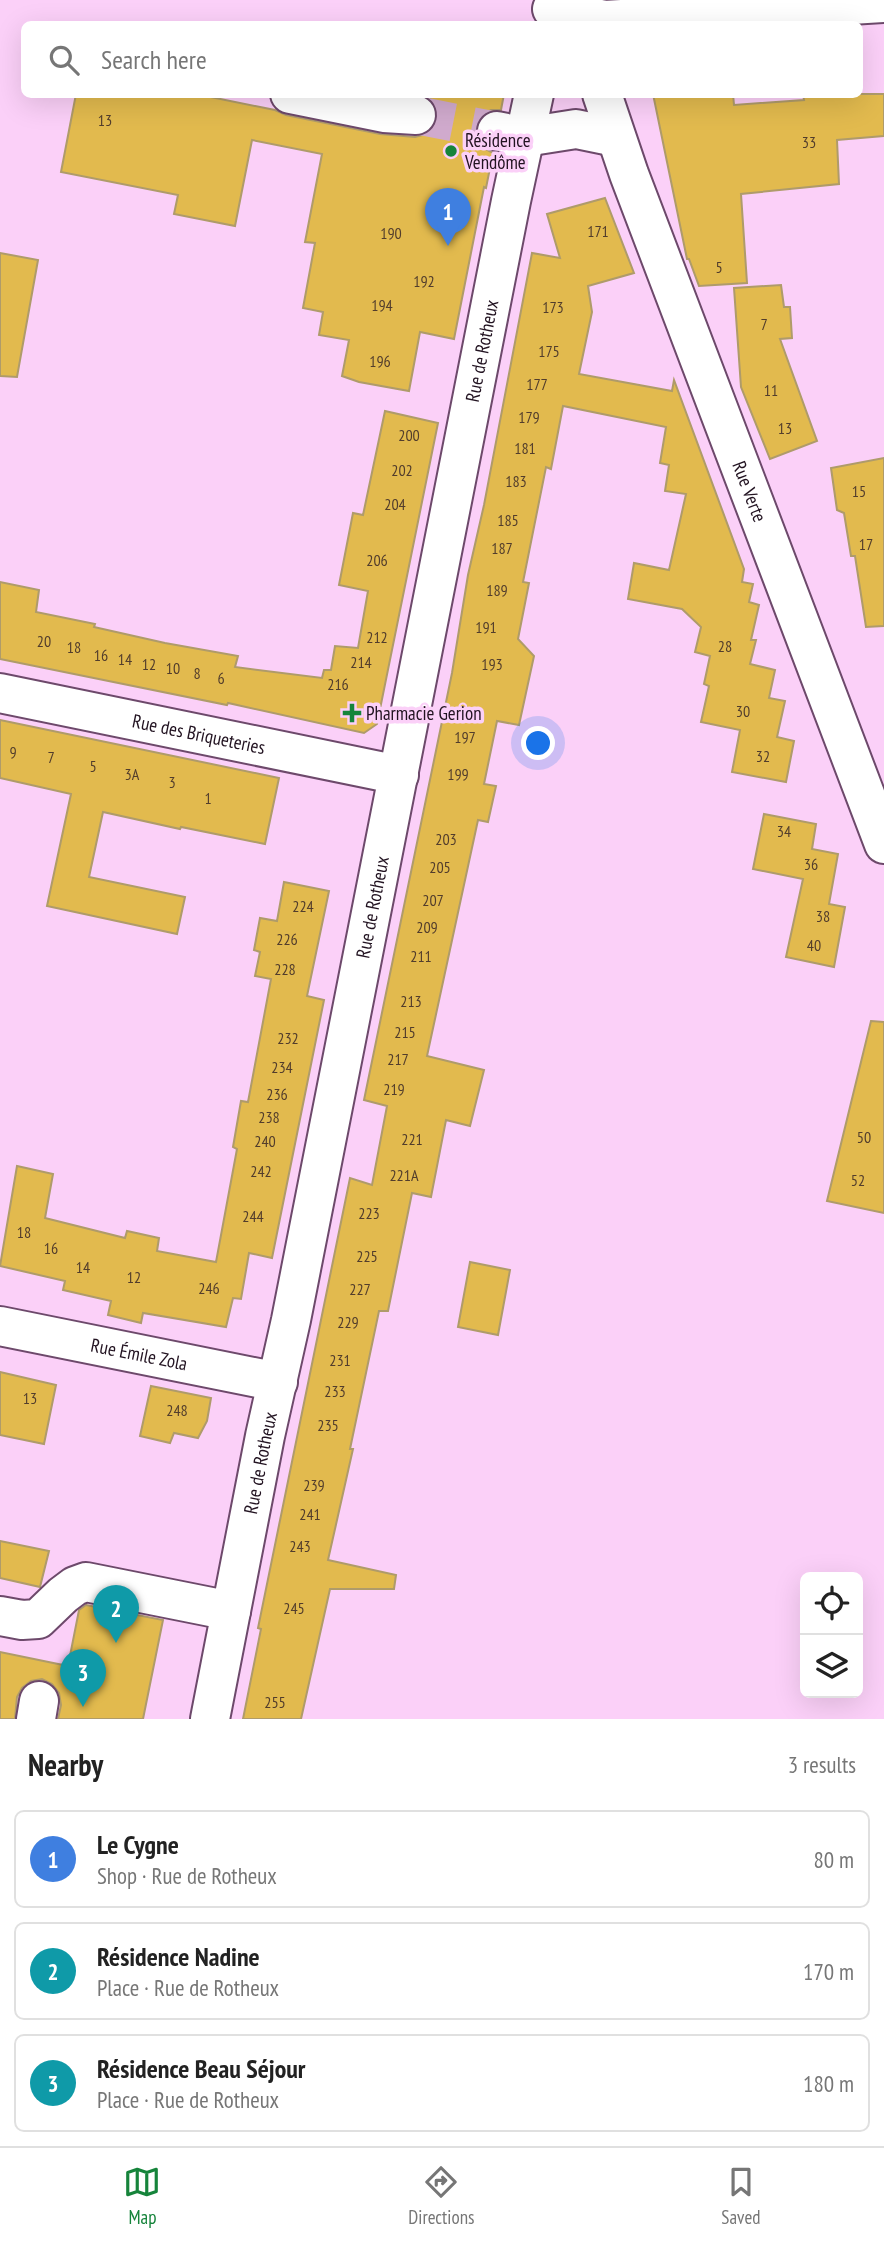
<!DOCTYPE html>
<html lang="en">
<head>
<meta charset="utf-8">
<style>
	:root { --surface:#fff; --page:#f6f6f6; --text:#222; --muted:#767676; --line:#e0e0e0; --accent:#16843b }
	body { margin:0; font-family:"PT Sans Narrow",sans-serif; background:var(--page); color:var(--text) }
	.controls { position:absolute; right:21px; bottom:21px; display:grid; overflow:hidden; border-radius:10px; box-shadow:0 7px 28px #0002 }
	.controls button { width:63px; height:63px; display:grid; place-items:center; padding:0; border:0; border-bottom:2px solid var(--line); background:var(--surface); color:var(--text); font:35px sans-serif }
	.you { position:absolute; left:539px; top:744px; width:24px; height:24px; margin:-18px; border:5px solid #fff; border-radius:50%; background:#1a73e8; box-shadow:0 0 0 10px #1a73e833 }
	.badge { display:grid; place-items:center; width:46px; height:46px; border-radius:50%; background:var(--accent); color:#fff; font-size:23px; font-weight:700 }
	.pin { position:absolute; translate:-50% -58px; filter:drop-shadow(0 2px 4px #0008) }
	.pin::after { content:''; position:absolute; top:37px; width:24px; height:21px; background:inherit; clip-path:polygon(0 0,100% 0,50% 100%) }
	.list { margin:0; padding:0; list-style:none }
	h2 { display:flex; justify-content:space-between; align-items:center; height:91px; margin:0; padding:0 28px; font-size:30px }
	h2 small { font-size:23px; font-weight:400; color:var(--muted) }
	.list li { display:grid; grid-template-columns:46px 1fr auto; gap:21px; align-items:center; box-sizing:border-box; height:98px; margin:0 14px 14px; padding:0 14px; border:2px solid var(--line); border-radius:10px }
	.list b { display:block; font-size:26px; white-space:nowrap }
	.list p { margin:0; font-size:23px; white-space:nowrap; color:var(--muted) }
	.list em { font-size:23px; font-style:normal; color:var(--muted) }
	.icon { flex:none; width:38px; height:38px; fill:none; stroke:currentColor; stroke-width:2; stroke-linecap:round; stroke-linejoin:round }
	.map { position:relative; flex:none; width:884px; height:1719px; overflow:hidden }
	.search { position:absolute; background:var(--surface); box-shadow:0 7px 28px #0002; left:21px; right:21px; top:21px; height:77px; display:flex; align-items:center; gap:18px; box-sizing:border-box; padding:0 24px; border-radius:10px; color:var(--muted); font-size:26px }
	.sheet { height:427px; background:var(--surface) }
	nav { display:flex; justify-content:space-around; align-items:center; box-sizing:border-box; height:98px; border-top:2px solid var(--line); background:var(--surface); font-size:19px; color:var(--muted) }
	nav a { display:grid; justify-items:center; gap:4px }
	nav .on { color:var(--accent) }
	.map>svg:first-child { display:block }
	.building { fill:#e2ba4e; stroke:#af9b6a; stroke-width:2 }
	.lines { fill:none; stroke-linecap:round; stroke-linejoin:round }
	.minor-tunnel { stroke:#d0aacd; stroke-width:38; stroke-dasharray:38 19; stroke-linecap:butt }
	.minor-casing { stroke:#6d496b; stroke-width:42 }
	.minor { stroke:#fff; stroke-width:38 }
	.poi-dot { fill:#16843b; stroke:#fbd0f8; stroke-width:2.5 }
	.labels { text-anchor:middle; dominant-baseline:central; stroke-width:7; stroke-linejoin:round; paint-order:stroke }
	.number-label { font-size:16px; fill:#523d2c }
	.poi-label { font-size:19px; fill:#221321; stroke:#fbd0f8; text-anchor:start }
	.street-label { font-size:19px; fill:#221321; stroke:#fbd0f8 }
</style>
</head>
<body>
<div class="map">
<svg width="884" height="1719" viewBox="0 0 884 1719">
	<rect width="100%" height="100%" fill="#fbd0f8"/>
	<g class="building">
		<path d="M76 94H196L275 110 286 115 380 134 415 137 426 134 435 126 438 117 435 105 429 97 422 94H504L501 110H491L481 116 476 127V137L482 147 493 153 486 188 484 187 454 339 420 332 409 391 359 382 342 376 349 340 319 335 323 312 303 308 315 243 305 242 322 154 252 140 235 226 174 214 178 195 61 172Z"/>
		<path d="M653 94H733L734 105 804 100 803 94H884V136L837 140 839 184 741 194 747 283 699 286 689 259H687Z"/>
		<path d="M605 198 634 273 588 286 592 312 579 374 672 391 674 380 744 569 742 582 753 584 749 602 759 605 751 640H756L750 664 775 670 769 698 785 701 777 737 794 741 786 782 732 772 740 730 701 722 709 686 704 684 710 656 695 652 701 627 682 609 628 599 634 563 669 570 686 494 665 491 669 465 660 463 666 427 563 406 551 469 546 467 523 582 529 583 518 639 534 656 519 725 497 721 484 784 496 786 488 822 478 820 427 1056 484 1070 470 1126 446 1120 431 1197 412 1193 388 1311H379L350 1449H353L328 1560 396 1575 394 1589H330L301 1719H243L261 1629 258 1628 350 1178 372 1185 387 1106 364 1100 452 673 468 575 484 505 532 253 560 258 547 214Z"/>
		<path d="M0 253 38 260 17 377 0 376Z"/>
		<path d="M781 285 784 307H790L792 338 780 339 817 441 770 459 741 387 734 288Z"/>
		<path d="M385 411 438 423 377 724 364 733 228 703 227 705 0 659V582L39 590 36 612 95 624 94 627 165 643 238 656 235 667 322 678 324 670H331L335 646 358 648 368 591 339 585 353 513 363 515Z"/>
		<path d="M884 458V626L866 627 855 556H851L844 513 837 510 831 468Z"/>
		<path d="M0 720 279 778 265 844 181 827 180 829 103 812 89 877 185 897 177 934 47 906 71 794 0 778Z"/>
		<path d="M764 814 816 824 812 849 838 854 829 904 845 907 834 967 786 957 803 879 753 869Z"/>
		<path d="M284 882 329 891 307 996 324 1000 272 1258 249 1253 241 1299 233 1298 226 1327 143 1313 141 1323 108 1315 111 1301 63 1290 65 1281 0 1266 17 1166 53 1174 45 1218 125 1238 127 1231 159 1238 157 1251 216 1262 237 1149 233 1147 241 1101 248 1102 271 979 255 976 260 952 254 950 260 918 277 921Z"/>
		<path d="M871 1021 884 1022V1213L827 1201Z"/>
		<path d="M470 1262 510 1270 498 1335 458 1327Z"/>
		<path d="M0 1372 56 1385 44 1444 0 1435Z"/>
		<path d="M151 1386 211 1398 207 1421 198 1438 174 1433 170 1443 140 1436Z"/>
		<path d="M0 1541 49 1551 40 1587 0 1578Z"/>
		<path d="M86 1605 163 1620 143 1719H58L61 1705 59 1693 52 1684 42 1679 31 1681 22 1688 17 1697 15 1719H0V1652L68 1666 79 1610Z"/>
	</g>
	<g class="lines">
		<path class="minor-tunnel" d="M416 115 497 131"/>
		<defs>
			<g id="minor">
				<path d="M552 9 605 20 884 3"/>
				<path d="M290 94 384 113 416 115"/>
				<path id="s1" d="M602 94 629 174 884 844"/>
				<path d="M497 131 525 137 576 129 615 137"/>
				<path id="s2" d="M0 693 399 775"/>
				<path id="s3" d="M0 1326 278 1382"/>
				<path d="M0 1616 22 1620 38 1619 63 1595 75 1586 86 1582 231 1611"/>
				<path d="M36 1719 39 1701"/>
				<path id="s4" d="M210 1719 265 1436 291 1320 511 201 534 94"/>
			</g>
		</defs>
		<use href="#minor" class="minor-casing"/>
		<use href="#minor" class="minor"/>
	</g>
	<g class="poi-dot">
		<circle cx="451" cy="151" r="7"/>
		<path d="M348.5 702.5h7v7h7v7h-7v7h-7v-7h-7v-7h7z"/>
	</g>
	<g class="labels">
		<g class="number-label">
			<text x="105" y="120">13</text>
			<text x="809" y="142">33</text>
			<text x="598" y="231">171</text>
			<text x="391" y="233">190</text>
			<text x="719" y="267">5</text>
			<text x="424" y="281">192</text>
			<text x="382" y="305">194</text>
			<text x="553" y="307">173</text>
			<text x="764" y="324">7</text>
			<text x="549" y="351">175</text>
			<text x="380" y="361">196</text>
			<text x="537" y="384">177</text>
			<text x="771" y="390">11</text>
			<text x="529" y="417">179</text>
			<text x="785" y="428">13</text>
			<text x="409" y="435">200</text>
			<text x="525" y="448">181</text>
			<text x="402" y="470">202</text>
			<text x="516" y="481">183</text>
			<text x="859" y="491">15</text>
			<text x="395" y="504">204</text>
			<text x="508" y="520">185</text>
			<text x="866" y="544">17</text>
			<text x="502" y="548">187</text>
			<text x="377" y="560">206</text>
			<text x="497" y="590">189</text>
			<text x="486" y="627">191</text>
			<text x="377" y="637">212</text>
			<text x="44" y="641">20</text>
			<text x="725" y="646">28</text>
			<text x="74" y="647">18</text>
			<text x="101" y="655">16</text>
			<text x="125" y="659">14</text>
			<text x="361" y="662">214</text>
			<text x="149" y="664">12</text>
			<text x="492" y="664">193</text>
			<text x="173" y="668">10</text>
			<text x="197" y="673">8</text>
			<text x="221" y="678">6</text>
			<text x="338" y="684">216</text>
			<text x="743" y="711">30</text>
			<text x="465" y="737">197</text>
			<text x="13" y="752">9</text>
			<text x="763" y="756">32</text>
			<text x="51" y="757">7</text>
			<text x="93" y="766">5</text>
			<text x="132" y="774">3A</text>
			<text x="458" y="774">199</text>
			<text x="172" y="782">3</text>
			<text x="208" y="798">1</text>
			<text x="784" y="831">34</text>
			<text x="446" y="839">203</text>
			<text x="811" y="864">36</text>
			<text x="440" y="867">205</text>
			<text x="433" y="900">207</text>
			<text x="303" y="906">224</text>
			<text x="823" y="916">38</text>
			<text x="427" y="927">209</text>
			<text x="287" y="939">226</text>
			<text x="814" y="945">40</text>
			<text x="421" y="956">211</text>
			<text x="285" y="969">228</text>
			<text x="411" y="1001">213</text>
			<text x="405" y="1032">215</text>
			<text x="288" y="1038">232</text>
			<text x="398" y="1059">217</text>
			<text x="282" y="1067">234</text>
			<text x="394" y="1089">219</text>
			<text x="277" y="1094">236</text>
			<text x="269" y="1117">238</text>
			<text x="864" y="1137">50</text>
			<text x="412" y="1139">221</text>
			<text x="265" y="1141">240</text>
			<text x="261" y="1171">242</text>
			<text x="404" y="1175">221A</text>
			<text x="858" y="1180">52</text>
			<text x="369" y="1213">223</text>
			<text x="253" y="1216">244</text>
			<text x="24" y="1232">18</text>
			<text x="51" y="1248">16</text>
			<text x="367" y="1256">225</text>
			<text x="83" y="1267">14</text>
			<text x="134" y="1277">12</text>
			<text x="209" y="1288">246</text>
			<text x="360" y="1289">227</text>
			<text x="348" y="1322">229</text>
			<text x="340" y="1360">231</text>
			<text x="335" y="1391">233</text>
			<text x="30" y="1398">13</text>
			<text x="177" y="1410">248</text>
			<text x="328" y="1425">235</text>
			<text x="314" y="1485">239</text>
			<text x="310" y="1514">241</text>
			<text x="300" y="1546">243</text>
			<text x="294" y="1608">245</text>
			<text x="275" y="1702">255</text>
		</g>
		<g class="poi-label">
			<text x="465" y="140">Résidence<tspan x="465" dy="22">Vendôme</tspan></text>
			<text x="366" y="713">Pharmacie Gerion</text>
		</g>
		<g class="street-label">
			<text stroke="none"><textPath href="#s4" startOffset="1395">Rue de Rotheux</textPath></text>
			<text stroke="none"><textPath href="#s1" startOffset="424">Rue Verte</textPath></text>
			<text stroke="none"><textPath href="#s2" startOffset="203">Rue des Briqueteries</textPath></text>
			<text stroke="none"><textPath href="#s4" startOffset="828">Rue de Rotheux</textPath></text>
			<text stroke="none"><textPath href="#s3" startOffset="142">Rue Émile Zola</textPath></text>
			<text stroke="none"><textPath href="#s4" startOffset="261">Rue de Rotheux</textPath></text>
		</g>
	</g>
</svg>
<div class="controls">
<button><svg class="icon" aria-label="locate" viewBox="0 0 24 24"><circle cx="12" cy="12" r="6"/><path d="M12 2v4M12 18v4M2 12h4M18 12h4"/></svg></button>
<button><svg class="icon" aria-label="layers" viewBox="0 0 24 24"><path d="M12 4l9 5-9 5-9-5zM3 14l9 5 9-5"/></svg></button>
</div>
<div class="you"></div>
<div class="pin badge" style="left:448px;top:246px;background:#3f7fe0">1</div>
<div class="pin badge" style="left:116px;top:1643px;background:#0f9aa8">2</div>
<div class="pin badge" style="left:83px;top:1707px;background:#0f9aa8">3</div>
<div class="search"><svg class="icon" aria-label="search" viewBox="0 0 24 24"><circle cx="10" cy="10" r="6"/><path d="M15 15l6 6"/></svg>Search here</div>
</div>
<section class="sheet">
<h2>Nearby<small>3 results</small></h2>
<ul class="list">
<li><span class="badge" style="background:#3f7fe0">1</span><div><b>Le Cygne</b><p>Shop · Rue de Rotheux</p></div><em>80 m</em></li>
<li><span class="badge" style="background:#0f9aa8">2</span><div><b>Résidence Nadine</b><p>Place · Rue de Rotheux</p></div><em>170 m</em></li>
<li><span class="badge" style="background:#0f9aa8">3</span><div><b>Résidence Beau Séjour</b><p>Place · Rue de Rotheux</p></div><em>180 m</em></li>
</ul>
</section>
<nav>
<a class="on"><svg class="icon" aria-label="map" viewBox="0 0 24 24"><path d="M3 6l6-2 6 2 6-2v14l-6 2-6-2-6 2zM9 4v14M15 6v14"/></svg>Map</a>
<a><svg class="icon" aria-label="directions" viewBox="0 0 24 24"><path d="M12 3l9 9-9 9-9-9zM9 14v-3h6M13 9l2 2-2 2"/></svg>Directions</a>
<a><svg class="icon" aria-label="saved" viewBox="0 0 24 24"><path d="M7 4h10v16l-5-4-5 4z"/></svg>Saved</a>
</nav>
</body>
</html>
